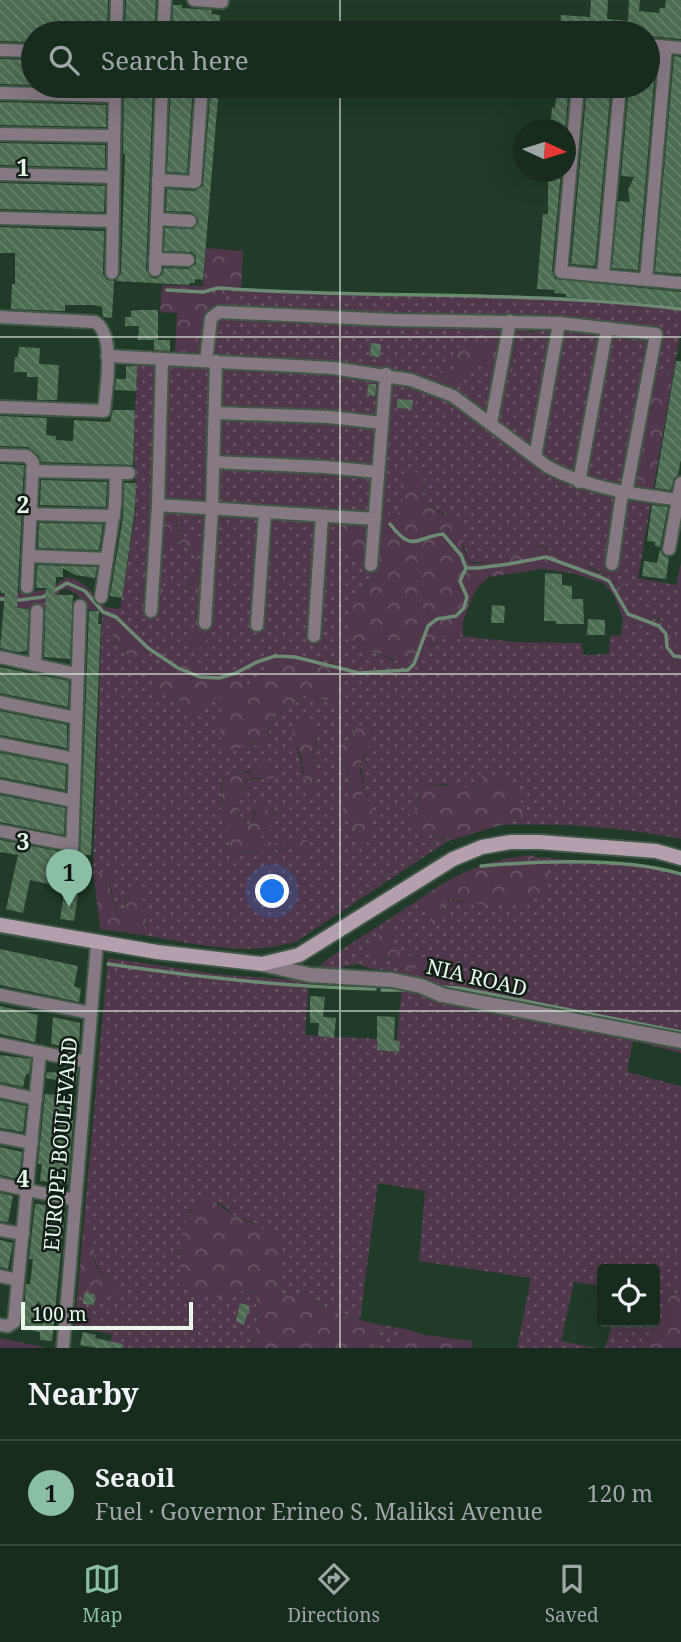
<!DOCTYPE html>
<html lang="en">
<head>
<meta charset="utf-8">
<style>
	:root { --surface:#182c1d; --page:#25382a; --text:#f1f3f6; --muted:#9fa7a4; --line:#36483b; --accent:#8abfa5 }
	body { margin:0; font-family:"Noto Serif",serif; background:var(--page); color:var(--text) }
	.controls { position:absolute; right:21px; bottom:21px; display:grid; overflow:hidden; border-radius:7px; box-shadow:0 7px 28px #0002 }
	.controls button { width:63px; height:63px; display:grid; place-items:center; padding:0; border:0; border-bottom:2px solid var(--line); background:var(--surface); color:var(--text); font:35px sans-serif }
	.compass { position:absolute; left:513px; top:119px; width:63px; height:63px; border-radius:50%; background:var(--surface); box-shadow:0 7px 28px #0002; rotate:94deg }
	.scale { position:absolute; left:21px; bottom:18px; width:172px; box-sizing:border-box; padding-left:7px; border:4px solid #e7f8eb; border-top:0; font-size:19px; line-height:24px; white-space:nowrap; color:#e7f8eb; -webkit-text-stroke:5px #131f16; paint-order:stroke }
	.you { position:absolute; left:273px; top:892px; width:24px; height:24px; margin:-18px; border:5px solid #fff; border-radius:50%; background:#1a73e8; box-shadow:0 0 0 10px #1a73e833 }
	.badge { display:grid; place-items:center; width:46px; height:46px; border-radius:50%; background:var(--accent); color:#111; font-size:23px; font-weight:700 }
	.pin { position:absolute; translate:-50% -58px; filter:drop-shadow(0 2px 4px #0008) }
	.pin::after { content:''; position:absolute; top:37px; width:24px; height:21px; background:inherit; clip-path:polygon(0 0,100% 0,50% 100%) }
	.list { margin:0; padding:0; list-style:none }
	h2 { display:flex; justify-content:space-between; align-items:center; height:91px; margin:0; padding:0 28px; font-size:30px }
	h2 small { font-size:23px; font-weight:400; color:var(--muted) }
	.list li { display:grid; grid-template-columns:46px 1fr auto; gap:21px; align-items:center; box-sizing:border-box; height:105px; padding:0 28px; border-top:2px solid var(--line) }
	.list b { display:block; font-size:26px; white-space:nowrap }
	.list p { margin:0; font-size:23px; white-space:nowrap; color:var(--muted) }
	.list em { font-size:23px; font-style:normal; color:var(--muted) }
	.icon { flex:none; width:38px; height:38px; fill:none; stroke:currentColor; stroke-width:2; stroke-linecap:round; stroke-linejoin:round }
	.map { position:relative; flex:none; width:681px; height:1348px; overflow:hidden }
	.search { position:absolute; background:var(--surface); box-shadow:0 7px 28px #0002; left:21px; right:21px; top:21px; height:77px; display:flex; align-items:center; gap:18px; box-sizing:border-box; padding:0 24px; border-radius:38px; color:var(--muted); font-size:26px }
	.sheet { height:196px; background:var(--surface) }
	nav { display:flex; justify-content:space-around; align-items:center; box-sizing:border-box; height:98px; border-top:2px solid var(--line); background:var(--surface); font-size:19px; color:var(--muted) }
	nav a { display:grid; justify-items:center; gap:4px }
	nav .on { color:var(--accent) }
	.map>svg:first-child { display:block }
	.grass { fill:url(#grass-dots); fill-rule:evenodd }
	.forest { fill:url(#forest-crowns) }
	.green { fill:#51374b }
	.lines { fill:none; stroke-linecap:round; stroke-linejoin:round }
	.stream { stroke:#6b8b72; stroke-width:3.5 }
	.building { fill:url(#building-back-hatch) }
	.minor-casing { stroke:#405946; stroke-width:16 }
	.tertiary-casing { stroke:#405946; stroke-width:18 }
	.secondary-casing { stroke:#405946; stroke-width:18 }
	.minor { stroke:#867983; stroke-width:12 }
	.tertiary { stroke:#867983; stroke-width:14 }
	.secondary { stroke:#b59faf; stroke-width:14 }
	.grid { fill:none; stroke:#e7f8eb; stroke-width:2; stroke-opacity:0.55 }
	.labels { text-anchor:middle; dominant-baseline:central; stroke-width:5; stroke-linejoin:round; paint-order:stroke }
	.street-label { font-size:21px; fill:#e7f8eb; stroke:#131f16 }
	.grid-label { font-size:23px; text-anchor:middle; font-weight:bold; fill:#e7f8eb; stroke:#131f16; stroke-width:5; stroke-linejoin:round; paint-order:stroke }
</style>
</head>
<body>
<div class="map">
<svg width="681" height="1348" viewBox="0 0 681 1348">
	<defs>
		<pattern id="grass-dots" width="8" height="8" patternUnits="userSpaceOnUse" patternTransform="scale(1.75)"><rect width="8" height="8" fill="#51374b"/><path d="M2 2h.1M6 6h.1" fill="none" stroke="#6a5565" stroke-width="1.8" stroke-linecap="round"/></pattern>
		<pattern id="forest-crowns" width="20" height="18" patternUnits="userSpaceOnUse" patternTransform="scale(1.75)"><rect width="20" height="18" fill="#51374b"/><path d="M2 6a3 3 0 1 1 6 0M12 15a3 3 0 1 1 6 0" fill="none" stroke="#6a5565"/></pattern>
		<pattern id="building-back-hatch" width="6" height="6" patternUnits="userSpaceOnUse" patternTransform="scale(1.75)"><rect width="6" height="6" fill="#4d6c54"/><path d="M-1 5l2 2M0 0l6 6M5-1l2 2" fill="none" stroke="#67826d"/></pattern>
	</defs>
	<rect width="100%" height="100%" fill="#203b27"/>
	<g class="grass">
		<path d="M236 289 330 293 555 297 681 309V331L673 375 652 371 653 491 638 578 676 585 681 563V651L673 646 661 620C651 616 628 610 624 601 620 592 620 584 612 578 599 568 577 563 562 558 555 555 550 550 544 547 532 542 525 553 515 557 506 561 476 565 468 560L458 524 431 504 424 505 422 500 424 478 402 498 404 508 367 559 374 570 372 582 351 597 353 640C364 653 379 651 393 661L425 653 442 638 453 635 514 642 582 643 583 655 609 654 610 636 621 635 623 618 653 629 661 635 673 661 681 665V839C623 827 561 823 501 825L505 817 513 816 519 820 511 792 495 780 481 782 474 790C455 784 436 781 418 791L417 811 428 832 448 841 297 941C247 958 193 943 142 935L147 915 143 906 125 899 126 915 124 918H119L109 882 93 871 102 614 105 607 120 609 136 510 134 453 137 350 200 353 207 314 226 294ZM442 327 571 330C530 332 514 323 512 374L493 369 485 364 472 366 468 373 436 381 459 372 456 350 469 343 471 337 462 331ZM174 517C181 539 199 557 213 576L210 606 191 632 196 623 200 605 187 587 199 566 195 552 184 542 168 545 157 565 158 577 143 597 137 576 151 562V549ZM114 617H116L148 648 125 652 111 633ZM273 653 316 667 332 663 334 691 342 703 305 695 296 703 283 706C275 721 266 721 270 740L252 745 218 717 225 705V699L219 696 210 703 182 704 178 696 189 667 209 673 224 672 248 688 258 683ZM354 729 366 755C358 765 361 767 363 778 365 783 363 792 362 797L372 808 366 838 367 848 351 824 347 800 351 793 343 754 338 745H344L351 739ZM292 731 317 736 312 763 314 786 302 772C302 755 293 748 292 731ZM260 765 263 780C246 775 246 787 235 795L241 819 248 825 254 822 253 811 264 805 269 813 278 814 260 838 266 846 293 843V847C275 852 254 851 235 852L230 846 226 822 221 814 222 780C236 770 245 776 260 765Z"/>
		<path d="M539 857 664 869 681 874V1033L452 991 385 970 371 969 358 964 328 970 320 966 326 960 421 898 441 923V907L448 899 459 902 526 900 546 864ZM389 937 390 946 397 952 436 964 428 973 393 958 381 961 375 955Z"/>
		<path d="M108 958 224 975 309 981 305 1035 397 1040 402 986 681 1046V1053L633 1041 627 1072 681 1086V1295L669 1291 647 1348H605L613 1322H655V1269H602V1286L574 1282 561 1341 597 1348H517L531 1278 419 1261 425 1191 378 1183 360 1320 347 1317 301 1295 277 1293 282 1276V1241L252 1222 233 1215 226 1207 217 1202 190 1210 180 1253 182 1270 179 1288 240 1296 241 1290 256 1293C257 1314 261 1330 247 1348H110L112 1334 74 1327 78 1289 97 1291 110 1281C82 1262 103 1233 84 1219Z"/>
		<path d="M381 1325 406 1329 395 1348H373Z"/>
	</g>
	<g class="forest">
		<path d="M206 248 243 251 241 289 227 294 223 307 212 309 207 314 202 350 200 353 175 352 177 313 160 312 162 285 203 286Z"/>
		<path d="M414 322 514 324 571 330 568 337 561 341C557 338 552 333 548 331 529 324 515 340 513 357 512 365 514 371 509 378L504 379 485 364 472 366 463 382 455 389 436 381V373L443 370 451 374 459 372 456 351 460 345 469 343 471 337C453 325 435 328 414 331L411 327Z"/>
		<path d="M652 371 673 375 653 491 638 489 632 481Z"/>
		<path d="M412 472 420 473 424 478 422 500 424 505 431 504 444 515 454 516 463 536V549L468 561 474 564 513 558 533 546 543 547 562 558 581 562 590 568 611 577 620 587 625 603 632 609 642 611 669 627 673 645 681 651V665C666 658 663 650 661 635L653 629 623 618 613 594 603 583 572 573 542 569 489 577 477 588 471 600 463 622V637C436 631 434 652 412 661 400 665 392 658 381 654 375 652 366 652 360 649 347 640 350 611 351 597L372 582 374 570 367 559 351 556 338 545 342 522 377 523 382 515 390 512 397 514 403 508 402 498 405 474Z"/>
		<path d="M169 515 174 517 178 529 184 537 195 534 203 539C209 560 207 581 210 602 212 612 217 617 215 629L208 633 207 640 199 649 189 644C191 630 197 619 200 605L187 587 199 566 195 552 184 542 168 545C165 551 159 559 157 566 155 578 166 586 163 599L157 603 143 597 137 576 139 566 151 562V549L147 543 162 520Z"/>
		<path d="M65 578C84 578 92 594 105 607L102 614 97 610H85C83 597 76 593 65 588L59 592V601L46 609 17 608V602L0 601V595L51 589Z"/>
		<path d="M114 616 151 650 150 654 130 658 111 633 109 625Z"/>
		<path d="M280 649C292 650 300 652 305 663 319 668 326 661 339 666L340 676 335 683 334 691 342 698V703L305 695 296 703 283 706 268 728 270 740 268 745 261 749 246 740 238 750 229 749 221 741 218 717 225 705V700L219 696 201 711 190 713 177 697 165 695 154 689 152 679 176 660 209 673 224 672 248 687C266 680 264 657 280 649Z"/>
		<path d="M310 720 318 725 312 763 314 786 312 790 308 787C304 777 303 770 302 760 299 745 284 741 297 724Z"/>
		<path d="M357 724C386 732 359 755 360 770 362 782 366 783 362 797L371 802C375 816 366 833 367 848L363 849 359 845C362 831 352 830 346 820 343 815 343 808 343 802L351 792 343 754 337 744 344 745 351 739Z"/>
		<path d="M272 764 277 772 273 779C267 780 259 777 254 778 244 779 242 790 235 795L241 819 248 825 254 822 256 798 263 799 269 813 278 814 269 832 260 838 266 845C273 845 301 838 306 840 309 842 311 845 314 848L309 855 299 852 293 847C275 852 254 851 235 852L230 847 226 822 221 814 223 775 248 773 260 765Z"/>
		<path d="M490 772 495 780 499 776 509 779 511 792H519L523 812 519 820 513 816 506 817 501 825 448 841C435 833 420 832 407 824L410 814 417 811 418 791 421 785 446 786 462 781 464 787 474 790 481 782 482 773Z"/>
		<path d="M529 855C553 860 552 880 541 898L485 905 448 899 441 907V923L435 927 430 923 432 911 427 908 421 898C460 871 482 862 529 855Z"/>
		<path d="M93 871 116 874 114 881 110 882 109 886 119 918H123C130 905 120 898 136 888L141 893 147 915 142 935 100 929Z"/>
		<path d="M385 924 391 929 389 937 390 946C406 960 429 956 443 971L435 981 428 973 414 968 407 971 399 969 398 961 392 958 381 961 375 955 372 945Z"/>
		<path d="M206 1199C223 1204 224 1211 236 1216 253 1224 267 1228 282 1241V1276L277 1293 301 1295 347 1317 381 1325 373 1348H247C261 1330 257 1314 256 1293L242 1290 240 1297H212L179 1288C184 1259 172 1214 206 1199Z"/>
		<path d="M84 1219C98 1229 91 1251 96 1266 99 1276 109 1280 116 1286L117 1295 111 1297 101 1296 97 1291 78 1289Z"/>
		<path d="M669 1291 681 1295V1348H647Z"/>
		<path d="M406 1329 425 1335 473 1341 472 1348H395Z"/>
	</g>
	<path class="green" d="M0 1338 44 1347V1348H0Z"/>
	<g class="lines">
		<g class="stream">
			<path d="M167 290 203 292 218 288C372 299 527 290 681 309"/>
			<path d="M390 524C413 554 416 537 443 534L461 555 466 568"/>
			<path d="M0 599 20 600 43 597 67 583 85 591 103 612 116 617 148 648 178 668 200 677 219 678 236 673 257 662 275 656 295 657 359 673 408 670 414 664 428 626 437 619 456 616 464 608 467 597 460 581 466 568H478L509 564 546 557 600 577 609 581 628 614 659 626 666 634 667 647 674 656 681 657"/>
			<path d="M481 866C540 861 624 857 681 874"/>
			<path d="M108 964C197 977 285 987 375 989"/>
			<path d="M436 987 459 988 681 1032"/>
			<path d="M382 990H409"/>
		</g>
	</g>
	<g class="building">
		<path d="M0 0H108L107 33H33V42L0 41Z"/>
		<path d="M126 0H156L154 33H125Z"/>
		<path d="M591 0H608L607 19 628 21 629 0H640L639 11 659 13 660 8H665L666 0H681V39L648 36V33L560 30 561 15 590 17Z"/>
		<path d="M173 5H182V8L212 10 211 14 220 15 219 33H172Z"/>
		<path d="M674 56 681 57V274L655 272Z"/>
		<path d="M0 59 33 60V85L0 84Z"/>
		<path d="M648 59H656L638 270 612 268 618 201 630 202 628 190 634 177 621 176 629 86H648Z"/>
		<path d="M124 86H153L146 270 150 277 155 279 162 275 164 268 188 269 196 264V256L192 252 164 251 165 228 193 229 199 221 197 217 191 212 166 211 167 189 195 191 203 186 211 86H219L203 280 195 279V283H189V285L116 281 121 273 125 154H123Z"/>
		<path d="M171 86H193L187 173 167 172Z"/>
		<path d="M557 86H569L565 130H550L552 107 555 108Z"/>
		<path d="M587 86H611L595 266 571 264Z"/>
		<path d="M0 102 106 105V127L0 125Z"/>
		<path d="M0 143 105 145V168L0 165Z"/>
		<path d="M548 172H561L552 271 555 279 681 292V307L566 297V294L554 293 555 290 537 289 543 214H548Z"/>
		<path d="M0 183 105 186 104 212 0 209Z"/>
		<path d="M0 227 104 231 103 274 107 280 114 281 112 318 103 317 102 307 94 305H65V311H58L11 309 12 284H15V253H0Z"/>
		<path d="M139 310H158V340H170V351L154 350V340H138L139 326H125V317H131V311Z"/>
		<path d="M371 343 381 344 380 357 370 356Z"/>
		<path d="M19 347 40 348 39 364 59 365 57 400H37L38 377H27V372H14L15 357H18Z"/>
		<path d="M676 361H681V459L678 475 674 478 671 490 655 488Z"/>
		<path d="M126 366H137L136 391 115 390 116 379H126Z"/>
		<path d="M368 384H376L375 396 367 395Z"/>
		<path d="M397 399 413 400 412 409 397 408Z"/>
		<path d="M113 410H135L133 465 42 462 39 456 28 447 0 446V416L47 418 46 435 56 436V440L73 441 74 420 110 422Z"/>
		<path d="M0 464 24 465 17 608 29 609 27 651 17 652 0 648 5 593H1L0 589Z"/>
		<path d="M41 480 107 482 106 507 40 505Z"/>
		<path d="M124 483H136L135 509 122 598 110 596 123 517Z"/>
		<path d="M652 505 668 507 660 547 655 546V542L647 541Z"/>
		<path d="M39 523 103 524 99 550 38 548Z"/>
		<path d="M660 549 663 555 669 558 666 579 642 576 644 561 657 563Z"/>
		<path d="M37 565 97 567 95 578 75 575 63 568V577H56L55 595H73L70 659 44 657 46 588H36Z"/>
		<path d="M545 573 562 574V585L572 586V599H583L584 624H556V621H544Z"/>
		<path d="M492 605 505 606 504 623H491Z"/>
		<path d="M89 611H99L98 624H101L91 855H80Z"/>
		<path d="M588 619 605 620V635H587Z"/>
		<path d="M0 667 69 681 68 707 0 693Z"/>
		<path d="M0 711 67 725V748L0 735Z"/>
		<path d="M0 753 66 766 65 790 0 777Z"/>
		<path d="M0 795 65 808 64 835 0 822Z"/>
		<path d="M0 840 63 852V865L57 863 53 885 30 880 23 913 6 909 18 855 0 852Z"/>
		<path d="M64 893 78 895 74 921 60 919Z"/>
		<path d="M0 949 78 966 74 986 81 989 79 1002 0 985Z"/>
		<path d="M310 996 325 997 323 1017 336 1018 334 1038 318 1036 319 1023H310Z"/>
		<path d="M0 1006 38 1015 35 1042 0 1034Z"/>
		<path d="M377 1016 395 1017 394 1041H400L399 1052 377 1050Z"/>
		<path d="M53 1017 80 1023 79 1049 51 1044Z"/>
		<path d="M0 1055 31 1059 29 1074H26L23 1087 0 1082Z"/>
		<path d="M64 1067 78 1069 76 1084 46 1078 47 1072 63 1073Z"/>
		<path d="M45 1094 75 1096 68 1184 40 1181 42 1164H38Z"/>
		<path d="M0 1100 26 1106 23 1132 0 1128Z"/>
		<path d="M0 1147 22 1152 19 1179 0 1175Z"/>
		<path d="M0 1193 13 1196 8 1222 0 1221Z"/>
		<path d="M35 1204 46 1205 45 1211 65 1212 52 1341 40 1340V1332L23 1329 26 1284H30L33 1259H29Z"/>
		<path d="M0 1240 13 1243 8 1269 0 1267Z"/>
		<path d="M84 1293 95 1294 94 1305 83 1304Z"/>
		<path d="M240 1303 250 1306 244 1325 236 1321Z"/>
		<path d="M83 1332 96 1335 95 1338 123 1344V1348H97L80 1345Z"/>
	</g>
	<g class="lines">
		<defs>
			<g id="minor">
				<path d="M194 0 222 2"/>
				<path d="M116 33 117 0"/>
				<path d="M163 33 165 0"/>
				<path d="M648 45 681 48"/>
				<path d="M0 50 33 51"/>
				<path d="M578 86 561 272 681 283"/>
				<path d="M0 93 115 96"/>
				<path d="M0 134 114 136"/>
				<path d="M0 174 113 177"/>
				<path d="M158 180 195 182 202 86"/>
				<path d="M0 218 112 221"/>
				<path d="M157 219 190 221"/>
				<path d="M155 259 188 260"/>
				<path d="M155 270 162 86"/>
				<path d="M112 273 115 86"/>
				<path d="M603 276 620 86"/>
				<path d="M646 280 666 47"/>
				<path d="M0 317 95 322C116 335 106 389 104 411L0 407"/>
				<path d="M107 356 333 368 411 380 453 396 548 467C590 489 634 494 681 500"/>
				<path d="M206 361 211 318 219 312 394 320 559 323 656 334 626 493"/>
				<path d="M215 413 329 417 382 423"/>
				<path d="M491 423 510 321"/>
				<path d="M0 455 27 456 33 462 27 587"/>
				<path d="M535 457 559 323"/>
				<path d="M213 462 325 467 378 472"/>
				<path d="M32 471 129 473"/>
				<path d="M579 482 607 328"/>
				<path d="M158 505 375 519"/>
				<path d="M30 514 114 516"/>
				<path d="M669 549 681 483"/>
				<path d="M28 556 107 559"/>
				<path d="M612 564 622 493"/>
				<path d="M371 565 386 374"/>
				<path d="M101 597 115 505 116 473"/>
				<path d="M151 611 158 505 162 359"/>
				<path d="M205 623 212 509 216 361"/>
				<path d="M257 625 265 512"/>
				<path d="M314 636 322 516"/>
				<path d="M0 657 77 674"/>
				<path d="M35 665 37 611"/>
				<path d="M0 702 76 718"/>
				<path d="M0 744 75 759"/>
				<path d="M0 786 73 801"/>
				<path d="M0 831 72 845"/>
				<path d="M72 853 80 606"/>
				<path d="M0 995 91 1013"/>
				<path d="M0 1044 87 1062"/>
				<path d="M0 1091 36 1099"/>
				<path d="M0 1137 32 1143"/>
				<path d="M0 1184 75 1200"/>
				<path d="M0 1230 23 1234"/>
				<path d="M0 1276 18 1280"/>
				<path d="M0 1325 8 1326 14 1322 40 1052"/>
				<path d="M63 1348 97 943"/>
			</g>
			<path id="tertiary" d="M262 964 310 975 392 980 421 986 442 995 681 1041"/>
			<path id="secondary" d="M0 925 157 952 262 964 299 955 453 859 482 847 511 842H539L656 851 681 858"/>
		</defs>
		<use href="#minor" class="minor-casing"/>
		<use href="#tertiary" class="tertiary-casing"/>
		<use href="#secondary" class="secondary-casing"/>
		<use href="#minor" class="minor"/>
		<use href="#tertiary" class="tertiary"/>
		<use href="#secondary" class="secondary"/>
	</g>
	<path class="grid" d="M340 0V33M340 86V1348M0 337H681M0 674H681M0 1011H681"/>
	<g class="labels">
		<g class="street-label">
			<text transform="translate(477 977) rotate(13)">NIA ROAD</text>
			<text transform="translate(60 1144) rotate(-85)">EUROPE BOULEVARD</text>
		</g>
	</g>
	<g class="grid-label">
		<text x="23" y="176">1</text>
		<text x="23" y="513">2</text>
		<text x="23" y="850">3</text>
		<text x="23" y="1187">4</text>
	</g>
</svg>
<div class="controls">
<button><svg class="icon" aria-label="locate" viewBox="0 0 24 24"><circle cx="12" cy="12" r="6"/><path d="M12 2v4M12 18v4M2 12h4M18 12h4"/></svg></button>
</div>
<svg class="compass" viewBox="-18 -18 36 36"><path d="M0-13l5 13h-10z" fill="#e53935"/><path d="M0 13l5-13h-10z" fill="#9fa7a4"/></svg>
<div class="scale">100 m</div>
<div class="you"></div>
<div class="pin badge" style="left:69px;top:907px">1</div>
<div class="search"><svg class="icon" aria-label="search" viewBox="0 0 24 24"><circle cx="10" cy="10" r="6"/><path d="M15 15l6 6"/></svg>Search here</div>
</div>
<section class="sheet">
<h2>Nearby<small></small></h2>
<ul class="list">
<li><span class="badge">1</span><div><b>Seaoil</b><p>Fuel · Governor Erineo S. Maliksi Avenue</p></div><em>120 m</em></li>
</ul>
</section>
<nav>
<a class="on"><svg class="icon" aria-label="map" viewBox="0 0 24 24"><path d="M3 6l6-2 6 2 6-2v14l-6 2-6-2-6 2zM9 4v14M15 6v14"/></svg>Map</a>
<a><svg class="icon" aria-label="directions" viewBox="0 0 24 24"><path d="M12 3l9 9-9 9-9-9zM9 14v-3h6M13 9l2 2-2 2"/></svg>Directions</a>
<a><svg class="icon" aria-label="saved" viewBox="0 0 24 24"><path d="M7 4h10v16l-5-4-5 4z"/></svg>Saved</a>
</nav>
</body>
</html>
